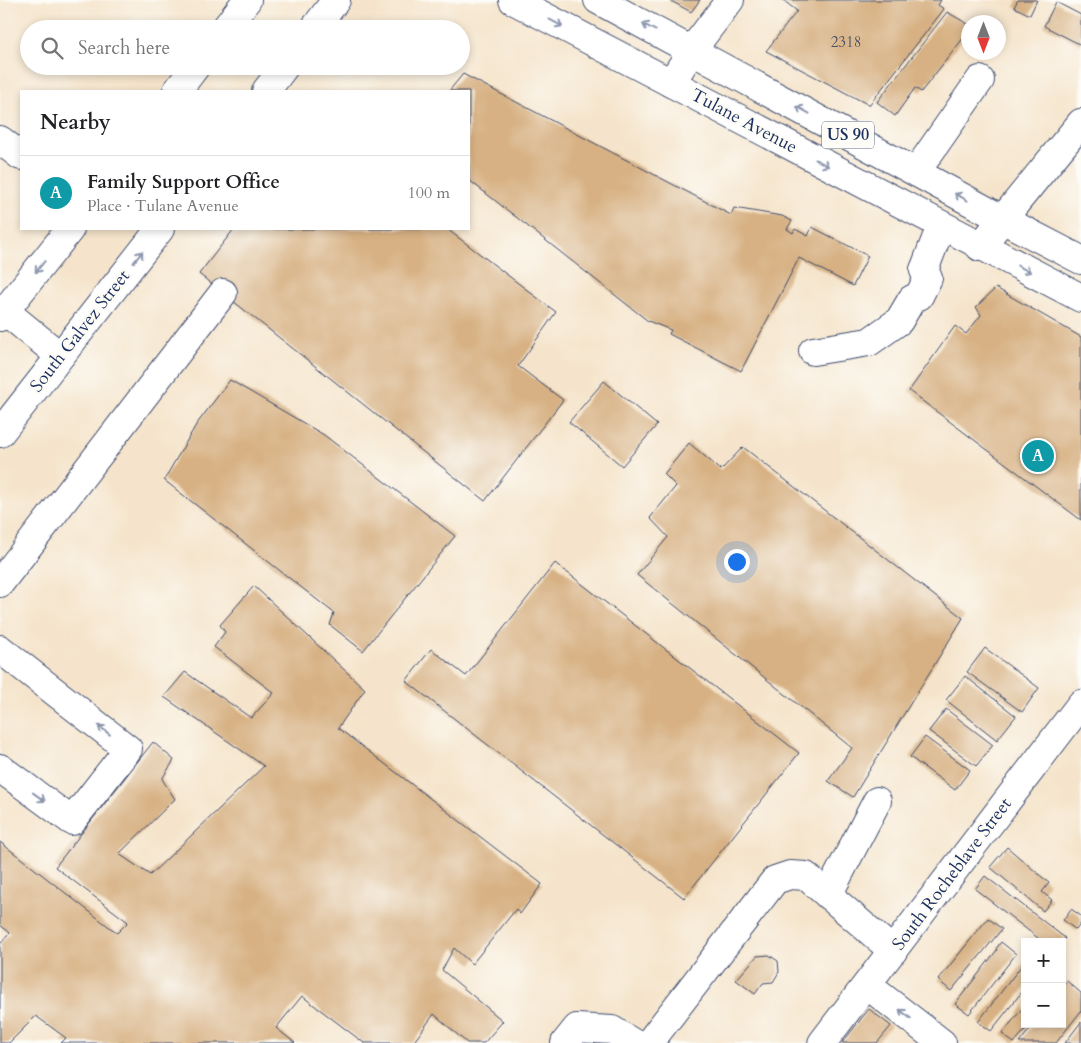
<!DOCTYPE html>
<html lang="en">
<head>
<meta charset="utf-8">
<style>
	:root { --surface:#fff; --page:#f6f6f6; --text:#202124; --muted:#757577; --line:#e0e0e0; --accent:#1f6fb2 }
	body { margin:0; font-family:Cardo,serif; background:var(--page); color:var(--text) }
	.controls { position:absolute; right:15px; bottom:15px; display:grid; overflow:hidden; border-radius:0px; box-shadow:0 2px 8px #0003 }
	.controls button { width:45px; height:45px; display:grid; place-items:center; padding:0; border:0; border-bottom:1px solid var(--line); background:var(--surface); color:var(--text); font:25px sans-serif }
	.compass { position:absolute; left:961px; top:15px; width:45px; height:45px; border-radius:50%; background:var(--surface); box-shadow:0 2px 8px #0003; rotate:180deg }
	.you { position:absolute; left:736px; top:561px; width:18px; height:18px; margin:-12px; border:4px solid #fff; border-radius:50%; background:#1a73e8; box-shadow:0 0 0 8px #1a73e833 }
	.badge { display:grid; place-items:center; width:32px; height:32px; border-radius:50%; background:var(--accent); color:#fff; font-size:16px; font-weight:700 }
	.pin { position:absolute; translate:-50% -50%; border:2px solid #fff; box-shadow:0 1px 5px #0006 }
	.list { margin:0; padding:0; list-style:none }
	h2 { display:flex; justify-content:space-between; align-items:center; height:65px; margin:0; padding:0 20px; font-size:21px }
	h2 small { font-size:16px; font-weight:400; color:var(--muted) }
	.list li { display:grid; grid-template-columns:32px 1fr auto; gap:15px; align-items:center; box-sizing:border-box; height:75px; padding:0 20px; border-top:1px solid var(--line) }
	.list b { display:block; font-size:19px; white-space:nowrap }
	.list p { margin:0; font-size:16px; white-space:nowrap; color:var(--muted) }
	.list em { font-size:16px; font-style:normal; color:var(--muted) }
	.icon { flex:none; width:28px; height:28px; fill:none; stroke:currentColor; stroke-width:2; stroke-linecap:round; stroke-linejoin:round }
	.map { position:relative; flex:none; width:1081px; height:1043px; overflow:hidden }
	.search { position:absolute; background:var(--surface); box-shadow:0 2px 8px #0003; left:20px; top:20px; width:450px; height:55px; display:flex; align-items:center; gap:12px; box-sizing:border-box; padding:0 18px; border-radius:28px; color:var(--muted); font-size:19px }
	.panel { position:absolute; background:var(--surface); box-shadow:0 2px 8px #0003; left:20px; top:90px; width:450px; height:140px; border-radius:0px }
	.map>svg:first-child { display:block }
	.building { fill:#d7b183 }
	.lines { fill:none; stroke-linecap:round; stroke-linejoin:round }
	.minor-casing { stroke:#3c4a6e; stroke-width:30 }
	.major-casing { stroke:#3c4a6e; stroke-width:30 }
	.minor { stroke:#fff; stroke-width:28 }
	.major { stroke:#fff; stroke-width:28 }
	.oneway { stroke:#8d97ae }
	.labels { text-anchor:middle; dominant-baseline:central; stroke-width:5; stroke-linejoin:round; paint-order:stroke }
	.number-label { font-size:15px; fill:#4a5067 }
	.shield { fill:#fdfcf7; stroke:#5f6c8c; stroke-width:1 }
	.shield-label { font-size:16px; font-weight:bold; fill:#1b2f5e }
	.street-label { font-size:18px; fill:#1b2f5e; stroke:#fdfcf7 }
</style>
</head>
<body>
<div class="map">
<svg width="1081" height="1043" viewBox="0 0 1081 1043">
	<rect width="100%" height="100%" fill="#fdfcf7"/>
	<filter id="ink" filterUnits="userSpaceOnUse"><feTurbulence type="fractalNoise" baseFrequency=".02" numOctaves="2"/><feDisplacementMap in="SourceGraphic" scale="10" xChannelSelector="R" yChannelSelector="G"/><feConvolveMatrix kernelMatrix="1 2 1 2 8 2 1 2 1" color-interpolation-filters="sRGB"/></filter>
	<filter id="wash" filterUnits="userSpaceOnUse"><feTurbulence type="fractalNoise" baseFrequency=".0096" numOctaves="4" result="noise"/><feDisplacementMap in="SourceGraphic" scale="20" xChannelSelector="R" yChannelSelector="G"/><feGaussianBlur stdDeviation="1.12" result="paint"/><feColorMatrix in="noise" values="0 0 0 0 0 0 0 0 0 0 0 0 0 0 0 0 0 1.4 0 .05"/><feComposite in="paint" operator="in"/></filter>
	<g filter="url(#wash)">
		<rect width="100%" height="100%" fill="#f5e4cb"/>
		<g id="blocks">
			<g class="building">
				<path d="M669 0H700L691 12Z"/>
				<path d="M783 0H941L938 5 944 9 869 105 766 51 797 11Z"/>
				<path d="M1018 0H1037L1030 15 1014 7Z"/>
				<path d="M1056 2 1081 15V45L1044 26Z"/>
				<path d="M947 12 968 24V32L921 92 915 88 895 116 877 102Z"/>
				<path d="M463 74 731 215 734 208 782 216 792 221 787 229 793 233 795 229 808 236 812 227 868 256 853 286 799 258 741 371 669 334 671 330 648 321 469 180V91H449Z"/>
				<path d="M234 229H447L556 312 518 366 563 400 485 501 199 274Z"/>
				<path d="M996 288 1081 337V520L909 391 955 326 966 334 981 315 976 307Z"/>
				<path d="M230 380 324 435 455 536 363 651 330 625 334 613 164 480 196 425Z"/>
				<path d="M604 381 657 425 622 466 569 422Z"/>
				<path d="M689 443 721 470 743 447 963 618 853 797 828 781 852 748 637 575 668 537 650 518 676 486 664 474Z"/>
				<path d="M555 563 799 753 684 898 406 681 431 649 466 676Z"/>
				<path d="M254 586 365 689 338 728 542 884 520 914 516 909 472 964 454 948 442 970 503 1021 484 1043H467L434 1014 413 1043H364L302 996 276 1028 295 1043H61L66 1038 36 1016 9 1043H0V944L10 933 0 925V842L117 933 128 922 55 867 153 742 174 760 162 779 175 799 119 854 150 875 264 766 164 697 185 672 251 718 274 693 214 647 225 632 220 625Z"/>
				<path d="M985 648 1039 688 1022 712 967 672Z"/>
				<path d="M965 676 1016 716 997 740 946 700Z"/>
				<path d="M946 709 993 745 976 766 929 731Z"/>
				<path d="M925 737 970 770 955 790 910 757Z"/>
				<path d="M1007 847 1049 883 1042 892 1052 900 1043 911 990 867Z"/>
				<path d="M985 876 1065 938 1062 942H1043L975 889Z"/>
				<path d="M1071 909 1081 916V923L1076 930 1063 920Z"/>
				<path d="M988 918 1002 929 951 991 938 980Z"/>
				<path d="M1001 942 1016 954 969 1014 955 1004 997 950 996 949Z"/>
				<path d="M769 955 778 961 779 972 773 982 763 983 755 994 736 980 757 956Z"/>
				<path d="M1025 961V988L991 1031 978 1022Z"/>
				<path d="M1067 981 1081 993V1011L1056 1043H1019L1034 1024H1062V987Z"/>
				<path d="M1025 1005V1024H1030L1014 1043 1002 1034Z"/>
				<path d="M869 1009 891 1026 877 1043H842Z"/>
				<path d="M1081 1022V1043H1065Z"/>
			</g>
		</g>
	</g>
	<g filter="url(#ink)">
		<use href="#blocks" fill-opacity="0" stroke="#3c4a6e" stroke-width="1"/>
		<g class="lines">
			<defs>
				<g id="minor">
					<path d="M225 29 247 0"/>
					<path d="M314 29 336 0"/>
					<path d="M671 83 692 50 730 0"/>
					<path d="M177 91 196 66"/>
					<path d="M266 91 285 66"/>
					<path d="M0 140 21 156"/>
					<path d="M916 172 980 80"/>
					<path d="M980 247 1081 123"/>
					<path d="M924 270 941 226"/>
					<path d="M5 311 60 356"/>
					<path d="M0 317 70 229"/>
					<path d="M813 351 869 342 899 321 912 299 919 296 928 278 924 270"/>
					<path d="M0 433 160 229"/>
					<path d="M0 583 223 293"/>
					<path d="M0 649 128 749 72 821 0 768"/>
					<path d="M828 895 877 801"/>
					<path d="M867 985 942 1043"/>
					<path d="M565 1043 577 1028 612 1030 633 1043"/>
					<path d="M649 1043 775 880 790 875 806 876 893 951"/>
					<path d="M822 1043 1081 704"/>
				</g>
				<g id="major">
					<path d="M513 0 1081 298"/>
					<path d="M598 0 1004 220 1081 260"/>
				</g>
			</defs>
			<use href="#minor" class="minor-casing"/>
			<use href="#major" class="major-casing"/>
			<use href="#minor" class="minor"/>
			<use href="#major" class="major"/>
		</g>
		<defs><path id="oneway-shaft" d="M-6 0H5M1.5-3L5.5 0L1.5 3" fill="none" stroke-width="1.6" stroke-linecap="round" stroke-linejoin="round" transform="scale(1.25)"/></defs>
		<g class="oneway">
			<use href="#oneway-shaft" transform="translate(556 23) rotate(28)"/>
			<use href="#oneway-shaft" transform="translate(649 27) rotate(-152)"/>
			<use href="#oneway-shaft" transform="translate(803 110) rotate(-151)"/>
			<use href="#oneway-shaft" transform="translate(822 163) rotate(28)"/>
			<use href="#oneway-shaft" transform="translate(961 197) rotate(-151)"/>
			<use href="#oneway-shaft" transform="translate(138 257) rotate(-52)"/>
			<use href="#oneway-shaft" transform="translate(40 267) rotate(129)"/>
			<use href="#oneway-shaft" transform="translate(1024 269) rotate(27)"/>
			<use href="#oneway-shaft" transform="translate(104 730) rotate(-142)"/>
			<use href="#oneway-shaft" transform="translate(39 797) rotate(36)"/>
			<use href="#oneway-shaft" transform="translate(905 1014) rotate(-142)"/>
		</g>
	</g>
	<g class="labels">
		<g class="number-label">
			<text x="846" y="42">2318</text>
		</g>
		<rect class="shield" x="822" y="121.5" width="52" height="27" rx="4"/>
		<g class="shield-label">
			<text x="848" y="135">US 90</text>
		</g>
		<g class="street-label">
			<text transform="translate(744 121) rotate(28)">Tulane Avenue</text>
			<text transform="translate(80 331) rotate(-52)">South Galvez Street</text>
			<text transform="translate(952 874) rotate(-53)">South Rocheblave Street</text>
		</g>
	</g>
</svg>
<div class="controls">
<button>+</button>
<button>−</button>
</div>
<svg class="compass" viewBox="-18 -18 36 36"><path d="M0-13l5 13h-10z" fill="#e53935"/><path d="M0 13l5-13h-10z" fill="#757577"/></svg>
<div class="you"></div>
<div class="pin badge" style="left:1038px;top:456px;background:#0f9aa8">A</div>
<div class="search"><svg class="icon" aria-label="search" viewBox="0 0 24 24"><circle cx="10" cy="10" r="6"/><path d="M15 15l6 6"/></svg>Search here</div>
<section class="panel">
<h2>Nearby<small></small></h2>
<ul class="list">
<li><span class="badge" style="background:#0f9aa8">A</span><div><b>Family Support Office</b><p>Place · Tulane Avenue</p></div><em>100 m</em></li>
</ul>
</section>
</div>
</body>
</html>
